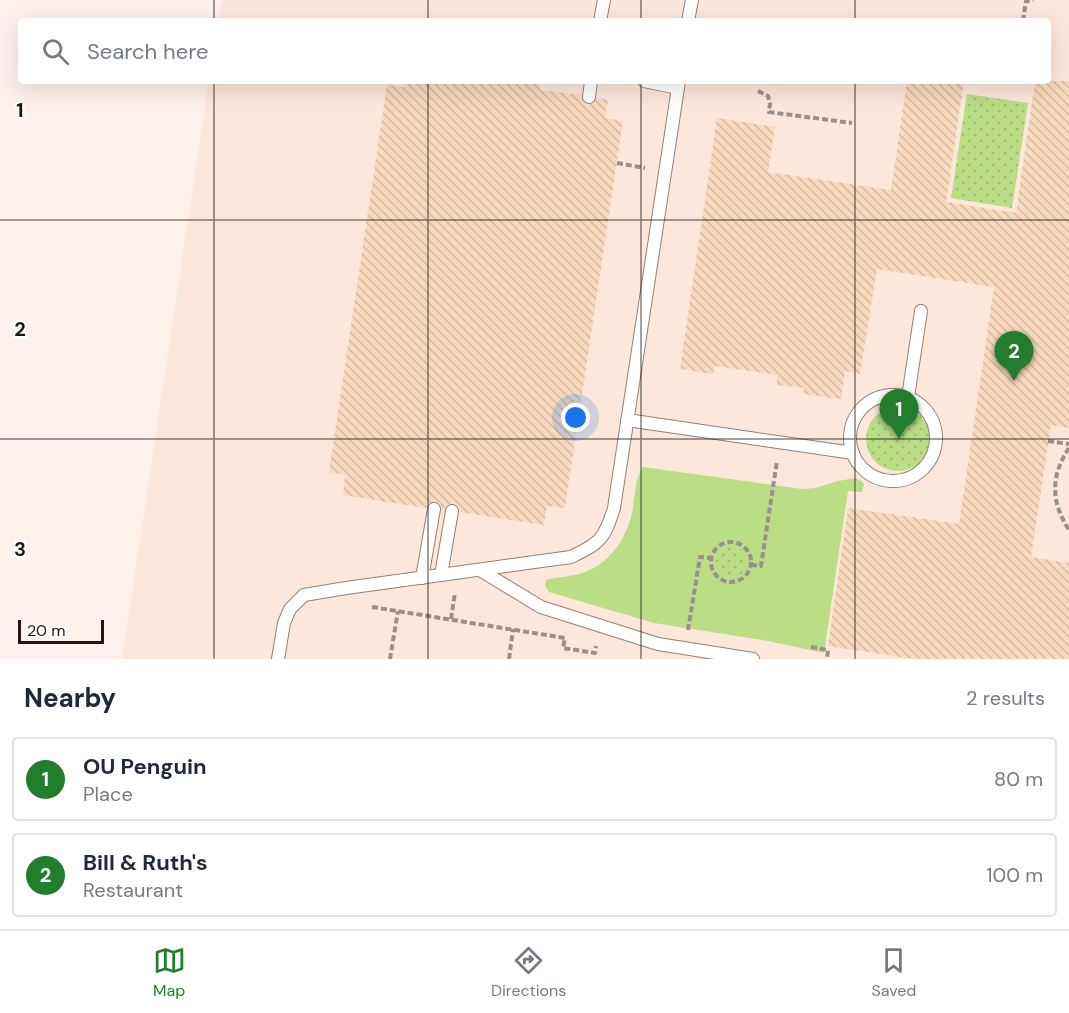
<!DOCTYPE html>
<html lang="en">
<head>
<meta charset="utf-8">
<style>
	:root { --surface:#fff; --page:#f2f2f3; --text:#1f2937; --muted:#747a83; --line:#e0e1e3; --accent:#227d2c }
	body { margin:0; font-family:"DM Sans",sans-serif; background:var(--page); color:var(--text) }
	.scale { position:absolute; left:18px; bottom:15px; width:86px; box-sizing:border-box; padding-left:6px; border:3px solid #1f1714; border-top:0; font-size:16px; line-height:21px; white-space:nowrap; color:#1f1714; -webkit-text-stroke:4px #fff; paint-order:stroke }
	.you { position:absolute; left:576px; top:418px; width:21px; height:21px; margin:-15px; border:4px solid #fff; border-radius:50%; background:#1a73e8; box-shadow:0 0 0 9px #1a73e833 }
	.badge { display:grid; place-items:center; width:39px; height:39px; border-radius:50%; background:var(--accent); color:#fff; font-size:20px; font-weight:700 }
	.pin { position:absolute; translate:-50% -50px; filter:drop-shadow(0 2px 3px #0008) }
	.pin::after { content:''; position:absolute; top:32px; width:21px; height:18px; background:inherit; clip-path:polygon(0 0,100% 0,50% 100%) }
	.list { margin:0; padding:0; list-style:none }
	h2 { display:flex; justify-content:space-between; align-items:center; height:78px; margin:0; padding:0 24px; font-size:26px }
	h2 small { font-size:20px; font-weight:400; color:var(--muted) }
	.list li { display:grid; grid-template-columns:39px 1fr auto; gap:18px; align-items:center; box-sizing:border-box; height:84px; margin:0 12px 12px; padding:0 12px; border:2px solid var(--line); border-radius:6px }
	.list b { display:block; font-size:22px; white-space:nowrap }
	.list p { margin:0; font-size:20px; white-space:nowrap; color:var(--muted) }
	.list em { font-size:20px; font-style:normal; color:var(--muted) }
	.icon { flex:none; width:33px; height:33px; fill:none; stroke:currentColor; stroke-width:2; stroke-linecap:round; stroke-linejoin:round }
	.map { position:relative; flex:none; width:1069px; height:659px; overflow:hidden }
	.search { position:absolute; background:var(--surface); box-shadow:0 6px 24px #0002; left:18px; right:18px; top:18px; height:66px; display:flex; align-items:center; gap:15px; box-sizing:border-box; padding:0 21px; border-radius:6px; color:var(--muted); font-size:22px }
	.sheet { height:270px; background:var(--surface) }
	nav { display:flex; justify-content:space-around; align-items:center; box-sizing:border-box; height:84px; border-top:2px solid var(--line); background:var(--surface); font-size:16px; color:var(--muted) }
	nav a { display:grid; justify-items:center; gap:3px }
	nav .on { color:var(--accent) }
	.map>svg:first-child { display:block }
	.built { fill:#fde6da }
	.park { fill:#b9de85 }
	.garden { fill:url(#garden-dots) }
	.building { fill:url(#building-back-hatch) }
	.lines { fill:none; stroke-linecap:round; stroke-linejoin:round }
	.lane-casing { stroke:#928076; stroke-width:14 }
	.path { stroke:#9a8f8b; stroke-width:4; stroke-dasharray:6 3; stroke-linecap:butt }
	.lane { stroke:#fff; stroke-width:12 }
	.grid { fill:none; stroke:#1f1714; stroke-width:1.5; stroke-opacity:0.55 }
	.grid-label { font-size:20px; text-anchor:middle; font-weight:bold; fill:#1f1714; stroke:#fff; stroke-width:4.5; stroke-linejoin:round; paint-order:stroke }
</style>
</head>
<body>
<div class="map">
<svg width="1069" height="659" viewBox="0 0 1069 659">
	<defs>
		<pattern id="garden-dots" width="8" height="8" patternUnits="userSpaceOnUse" patternTransform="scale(1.5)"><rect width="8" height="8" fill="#b9de85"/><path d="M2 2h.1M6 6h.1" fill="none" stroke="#9fbe72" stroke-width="1.8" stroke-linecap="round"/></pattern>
		<pattern id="building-back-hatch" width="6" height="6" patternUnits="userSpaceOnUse" patternTransform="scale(1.5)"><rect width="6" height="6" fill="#f9d9be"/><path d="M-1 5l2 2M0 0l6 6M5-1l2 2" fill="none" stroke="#d5baa2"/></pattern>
	</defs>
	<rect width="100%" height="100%" fill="#fef1eb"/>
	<path class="built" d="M222 0H1069V659H122L209 81H1048V21H219Z"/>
	<path class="park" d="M643 467 802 489 815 488 838 481 856 478 861 481 864 484 862 492 848 491 824 653 768 641 654 623 549 592 545 586 546 580C557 577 568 577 579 574 609 566 628 538 633 508 635 496 635 477 643 467Z"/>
	<g class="garden">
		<path d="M967 94 1028 103 1012 208 951 198Z"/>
		<circle cx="898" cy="439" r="32"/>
		<circle cx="731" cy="562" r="16"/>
	</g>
	<g class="building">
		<path d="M405 81H542L540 90 581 95 582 101 587 105 593 104 597 98 608 100 605 118 623 121 565 508 547 506 544 525 460 512 458 505 453 503 446 505 444 510H442L440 503 435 501 428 503 426 508 343 495 345 475 329 472 387 85 404 87Z"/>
		<path d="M907 81H964L946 202 1016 213 1035 81H1069V428L1051 425 1031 557 1069 563V659H914L828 646 848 508 959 524 994 287 877 269 860 374 845 371 841 399 803 394 804 388 776 385 778 375 714 366 713 374 680 369 717 118 775 127 768 172 891 190Z"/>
	</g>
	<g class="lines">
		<defs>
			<g id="lane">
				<path d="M600 21 604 0"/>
				<path d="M688 21 692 0"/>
				<path d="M644 81 678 88"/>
				<path d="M589 97 591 81"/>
				<circle cx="893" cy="438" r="43"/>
				<path d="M908 397 921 311"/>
				<path d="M627 420 853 453"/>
				<path d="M480 570 541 607 658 644 753 659"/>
				<path d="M441 575 452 511"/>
				<path d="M422 578 434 509"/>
				<path d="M278 659 284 623 290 609 304 595 346 588 571 557C600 543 604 540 614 508L679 81"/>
			</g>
		</defs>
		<use href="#lane" class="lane-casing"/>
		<g class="path">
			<path d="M1023 21 1026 1H1032L1033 0"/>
			<path d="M758 91 768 96 770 104 769 112 852 123"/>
			<path d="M617 163 645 168"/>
			<path d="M1048 441 1069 444"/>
			<path d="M1069 448C1050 477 1051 502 1069 530"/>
			<circle cx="731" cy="562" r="20"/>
			<path d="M751 565 761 566 777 461"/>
			<path d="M372 607 565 638 563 648 595 653 596 646"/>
			<path d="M451 619 455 593"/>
			<path d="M688 630 700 557 711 558"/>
			<path d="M811 647 828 650 827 659"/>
			<path d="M390 659 398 611"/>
			<path d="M509 659 513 629"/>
		</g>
		<use href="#lane" class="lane"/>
	</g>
	<path class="grid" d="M214 0V21M428 0V21M641 0V21M855 0V21M214 81V659M428 81V659M641 81V659M855 81V659M0 220H1069M0 439H1069"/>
	<g class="grid-label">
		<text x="20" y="117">1</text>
		<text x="20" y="336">2</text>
		<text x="20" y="556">3</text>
	</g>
</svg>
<div class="scale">20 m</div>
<div class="you"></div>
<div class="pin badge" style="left:899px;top:439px">1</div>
<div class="pin badge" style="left:1014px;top:381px">2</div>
<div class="search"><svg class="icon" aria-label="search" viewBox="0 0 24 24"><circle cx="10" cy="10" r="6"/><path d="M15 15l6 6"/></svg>Search here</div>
</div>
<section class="sheet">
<h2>Nearby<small>2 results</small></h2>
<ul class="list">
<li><span class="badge">1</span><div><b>OU Penguin</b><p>Place</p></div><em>80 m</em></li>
<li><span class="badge">2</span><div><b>Bill &amp; Ruth's</b><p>Restaurant</p></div><em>100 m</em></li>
</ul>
</section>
<nav>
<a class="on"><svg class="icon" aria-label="map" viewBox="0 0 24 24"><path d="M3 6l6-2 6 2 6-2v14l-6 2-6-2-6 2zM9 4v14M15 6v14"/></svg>Map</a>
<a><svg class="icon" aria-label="directions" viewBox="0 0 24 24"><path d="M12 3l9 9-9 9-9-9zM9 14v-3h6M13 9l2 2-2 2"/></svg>Directions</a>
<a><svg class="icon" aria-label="saved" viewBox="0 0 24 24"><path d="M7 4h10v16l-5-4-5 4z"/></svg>Saved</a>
</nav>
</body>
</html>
